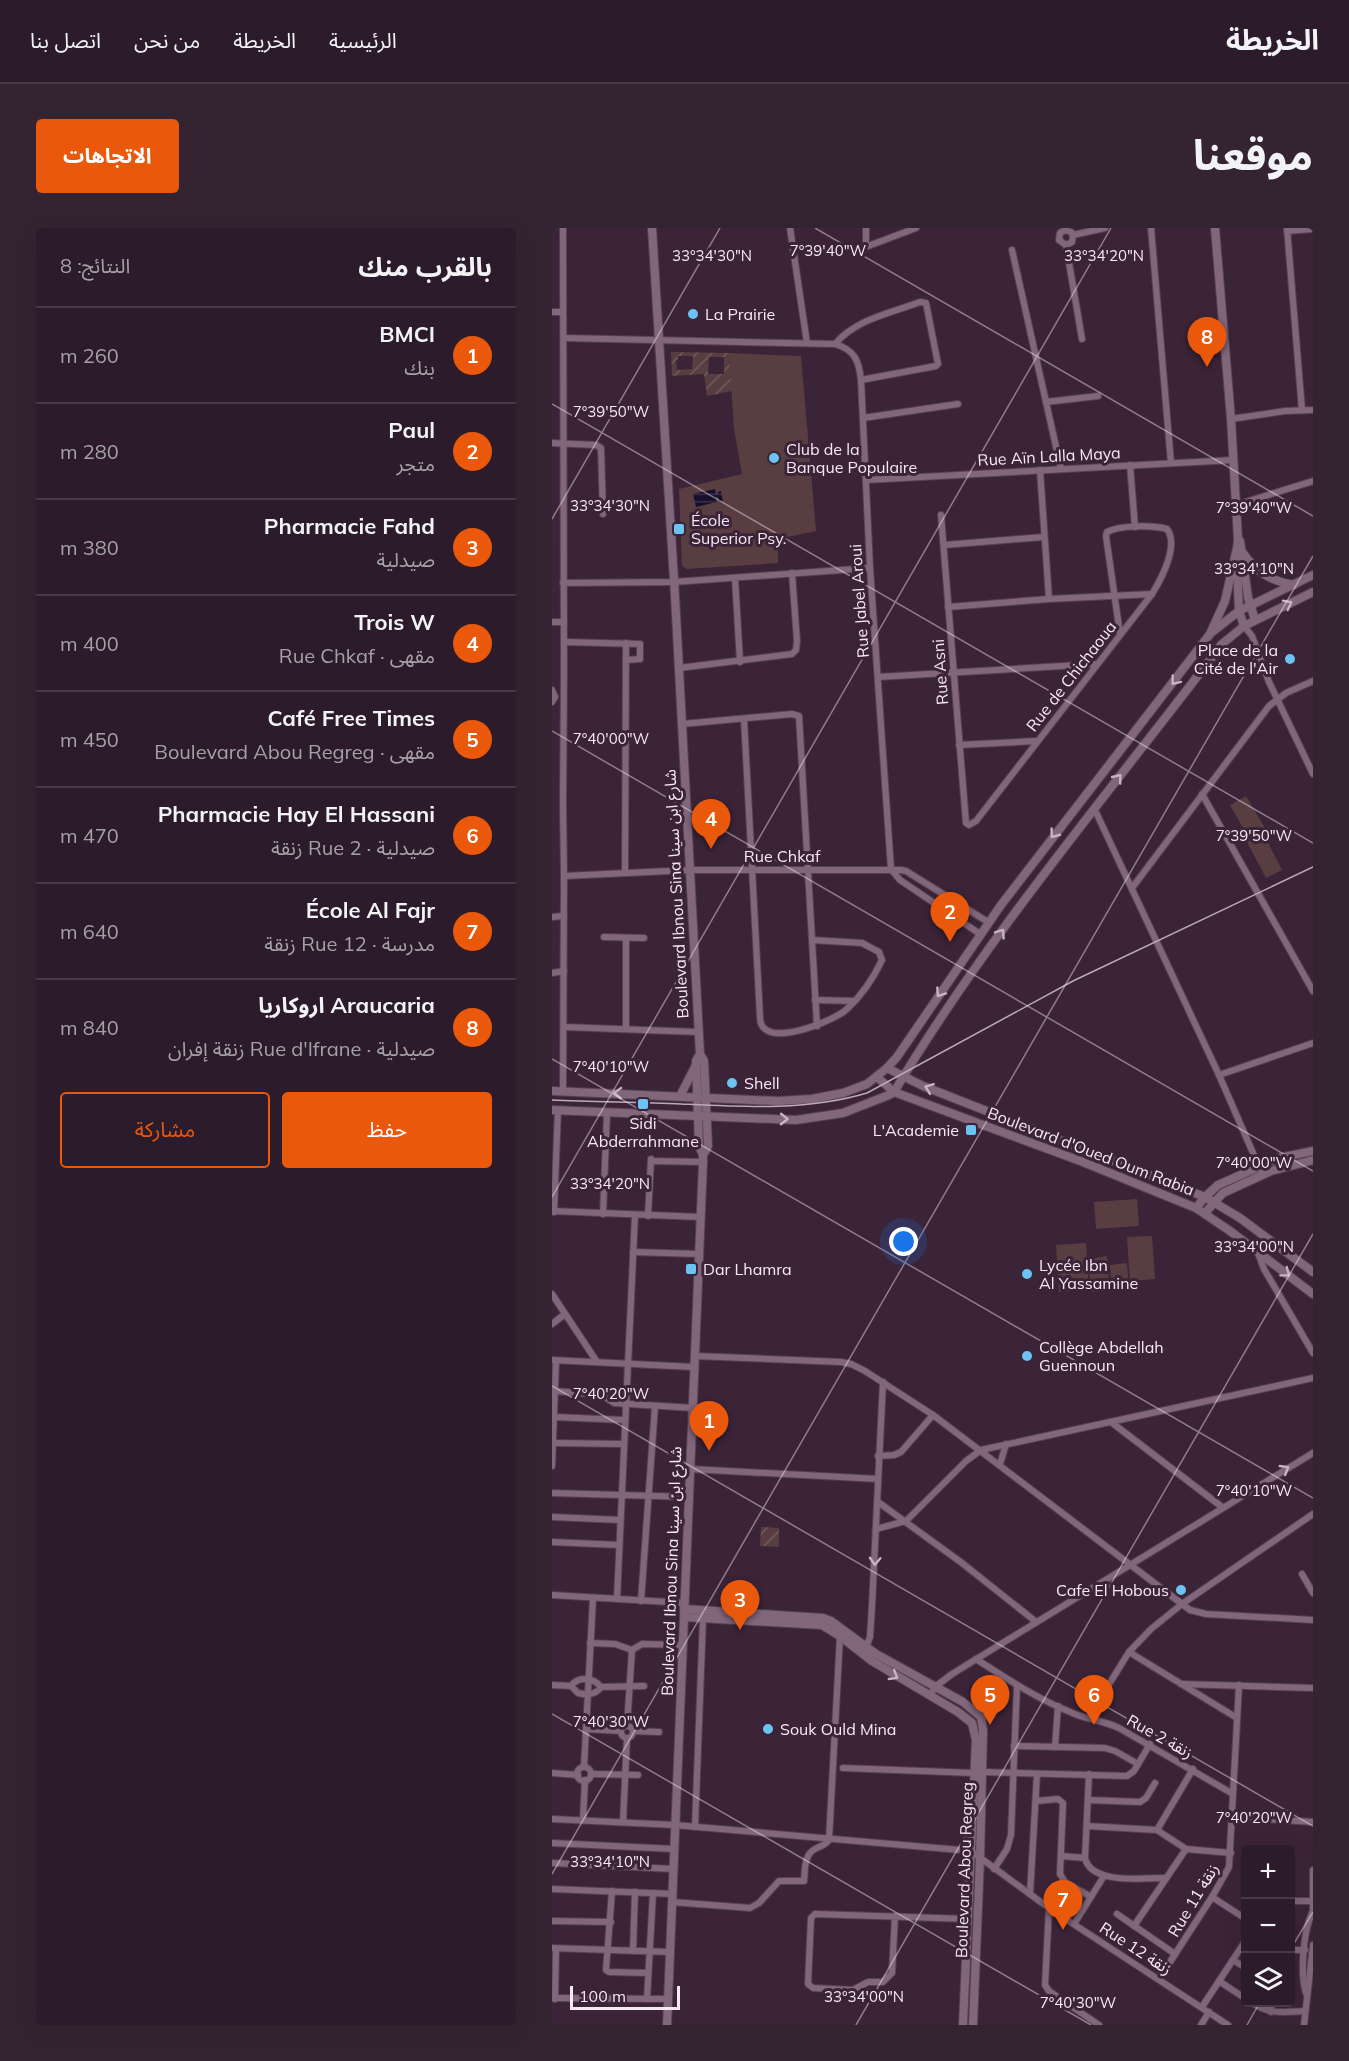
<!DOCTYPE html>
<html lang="ar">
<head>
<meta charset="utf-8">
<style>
	:root { --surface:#2c1b2a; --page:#342432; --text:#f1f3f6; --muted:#a6a1a8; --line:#483947; --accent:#ea580c }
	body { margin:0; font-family:Mulish,"Noto Sans Arabic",sans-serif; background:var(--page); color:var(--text); direction:rtl }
	.controls { position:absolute; right:18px; bottom:18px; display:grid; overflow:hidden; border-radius:6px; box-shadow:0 6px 24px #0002 }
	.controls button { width:54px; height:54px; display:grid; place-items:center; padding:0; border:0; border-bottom:2px solid var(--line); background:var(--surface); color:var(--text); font:30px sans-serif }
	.scale { position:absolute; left:18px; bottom:15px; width:110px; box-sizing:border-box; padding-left:6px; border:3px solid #f7e8f4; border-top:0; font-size:16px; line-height:21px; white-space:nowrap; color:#f7e8f4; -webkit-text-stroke:4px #3b2438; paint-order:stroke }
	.you { position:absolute; left:352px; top:1014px; width:21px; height:21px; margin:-15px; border:4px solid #fff; border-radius:50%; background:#1a73e8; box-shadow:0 0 0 9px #1a73e833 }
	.badge { display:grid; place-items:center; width:39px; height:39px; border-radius:50%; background:var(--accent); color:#fff; font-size:20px; font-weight:700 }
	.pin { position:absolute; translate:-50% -50px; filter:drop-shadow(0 2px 3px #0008) }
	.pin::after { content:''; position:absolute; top:32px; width:21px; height:18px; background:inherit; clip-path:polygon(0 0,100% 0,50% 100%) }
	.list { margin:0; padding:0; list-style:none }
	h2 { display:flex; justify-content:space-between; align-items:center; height:78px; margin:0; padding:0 24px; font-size:26px }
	h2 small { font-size:20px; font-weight:400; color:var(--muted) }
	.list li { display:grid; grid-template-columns:39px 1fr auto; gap:18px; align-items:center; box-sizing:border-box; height:96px; padding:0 24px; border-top:2px solid var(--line) }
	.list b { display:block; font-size:22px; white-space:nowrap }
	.list p { margin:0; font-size:20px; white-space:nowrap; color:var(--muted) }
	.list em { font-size:20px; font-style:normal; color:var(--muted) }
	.actions { display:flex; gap:12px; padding:18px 24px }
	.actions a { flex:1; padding:14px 0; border:2px solid var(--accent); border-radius:6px; text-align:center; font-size:21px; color:var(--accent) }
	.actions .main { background:var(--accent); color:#fff }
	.icon { flex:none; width:33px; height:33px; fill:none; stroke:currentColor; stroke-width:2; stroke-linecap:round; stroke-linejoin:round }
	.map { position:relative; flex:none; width:761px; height:1797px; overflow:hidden; direction:ltr; border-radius:6px }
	header { display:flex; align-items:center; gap:36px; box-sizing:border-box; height:84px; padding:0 30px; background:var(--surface); border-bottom:2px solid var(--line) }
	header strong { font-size:28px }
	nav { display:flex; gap:33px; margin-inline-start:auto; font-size:21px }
	.intro { display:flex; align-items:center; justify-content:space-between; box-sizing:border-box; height:144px; padding:0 36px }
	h1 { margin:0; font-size:42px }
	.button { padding:15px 27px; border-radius:6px; background:var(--accent); color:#fff; font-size:21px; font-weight:700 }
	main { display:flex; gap:36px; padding:0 36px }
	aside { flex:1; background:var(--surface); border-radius:6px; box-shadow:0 6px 24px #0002 }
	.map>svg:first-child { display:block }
	.garden { fill:url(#garden-furrows); fill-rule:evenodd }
	.pitch { fill:#583e41 }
	.water { fill:url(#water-rules) }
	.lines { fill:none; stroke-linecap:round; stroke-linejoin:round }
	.street-casing { stroke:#554152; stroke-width:8 }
	.secondary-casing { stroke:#554152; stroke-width:10 }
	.street { stroke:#81667c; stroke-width:6 }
	.secondary { stroke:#81667c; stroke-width:8 }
	.tram { stroke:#bcaab9; stroke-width:1.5 }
	.oneway { stroke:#c8b4c4 }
	.ticks { fill:none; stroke:#f7e8f4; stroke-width:1.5; stroke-opacity:0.45 }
	.poi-dot { fill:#6bc3f2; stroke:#3b2438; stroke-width:2 }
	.labels { text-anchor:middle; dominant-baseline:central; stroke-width:6; stroke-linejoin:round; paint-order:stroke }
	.poi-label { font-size:16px; fill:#f7e8f4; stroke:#3b2438; text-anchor:start }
	.street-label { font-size:16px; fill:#f7e8f4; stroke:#3b2438 }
	.ticks-label { font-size:15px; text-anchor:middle; fill:#f7e8f4; stroke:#3b2438; stroke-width:6; stroke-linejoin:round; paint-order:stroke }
</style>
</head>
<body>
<header>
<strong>الخريطة</strong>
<nav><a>الرئيسية</a><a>الخريطة</a><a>من نحن</a><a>اتصل بنا</a></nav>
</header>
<div class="intro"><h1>موقعنا</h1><a class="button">الاتجاهات</a></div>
<main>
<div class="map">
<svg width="761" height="1797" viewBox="0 0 761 1797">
	<defs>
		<pattern id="garden-furrows" width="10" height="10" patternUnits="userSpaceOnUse" patternTransform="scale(1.5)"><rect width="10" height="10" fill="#583e41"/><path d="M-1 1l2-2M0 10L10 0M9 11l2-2" fill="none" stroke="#715a5d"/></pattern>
		<pattern id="water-rules" width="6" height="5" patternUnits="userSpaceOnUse" patternTransform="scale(1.5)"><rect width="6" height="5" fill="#170f2c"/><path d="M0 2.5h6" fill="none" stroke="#3a324b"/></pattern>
	</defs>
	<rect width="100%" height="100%" fill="#3b2438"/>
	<g class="garden">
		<path d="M119 124 177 125 180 163 155 168 152 146 120 148ZM126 128H141L140 141 125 142 124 132H126ZM157 129H172V146H156Z"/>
		<path d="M209 1299 227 1300V1316L226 1319 208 1318Z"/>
	</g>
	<g class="pitch">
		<path d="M177 125 249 128 264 303 226 311V335L135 341 130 338 127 261 190 246 182 201Z"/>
		<path d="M694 568 713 600 696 609 678 577Z"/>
		<path d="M711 605 730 642 714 650 695 614Z"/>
		<path d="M585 971 587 998 544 1001 542 974Z"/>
		<path d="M600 1008 603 1051 578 1053 575 1009Z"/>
		<path d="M534 1015 537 1062 507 1064 504 1017Z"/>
		<path d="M555 1028 558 1062 539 1064 536 1031Z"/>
		<path d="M575 1035 577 1062 560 1064 558 1037Z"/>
	</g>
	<path class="water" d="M163 261 164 267 166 266V264L169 263 171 274H167L166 269H164L165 274 144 279 141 266Z"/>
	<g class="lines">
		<defs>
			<g id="street">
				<path d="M238 0 255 115"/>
				<path d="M314 0V18"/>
				<path d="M599 0 619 235"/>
				<path d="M735 0 750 182"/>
				<path d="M735 3 761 1"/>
				<path d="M521 7 553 0"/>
				<path d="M514 17 520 14 521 7 519 4 513 2 508 5 507 12 514 17 530 111"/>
				<path d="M460 22 509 241"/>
				<path d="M303 23 364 0"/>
				<path d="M0 84H11"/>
				<path d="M12 110 283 116C303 122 307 133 309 152L318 340 339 641"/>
				<path d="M283 116C304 91 339 85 368 74L374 75 386 136 384 138 309 152"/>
				<path d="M494 174 546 168"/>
				<path d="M311 190 406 176"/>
				<path d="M679 191 733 183 761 182"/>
				<path d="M0 215 44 217 49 220 51 286"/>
				<path d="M578 237 583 299"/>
				<path d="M488 242 497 371"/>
				<path d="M314 252 681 232"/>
				<path d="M684 277 761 253"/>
				<path d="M389 287 414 595 417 597 424 593 600 366C610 350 627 317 615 301 601 297 568 297 555 304L554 308 568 406"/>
				<path d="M392 317 492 309"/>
				<path d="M183 350 188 434"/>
				<path d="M11 355 122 354 318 340"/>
				<path d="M396 379 497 371 600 366"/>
				<path d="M0 394H12"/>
				<path d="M692 398 700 408 717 454 761 546"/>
				<path d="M12 414 88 416V431L74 432"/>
				<path d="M127 440 240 426 244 422 245 413 240 345"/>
				<path d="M326 449 544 436"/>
				<path d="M0 462 3 469 0 474"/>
				<path d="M192 491 208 789C208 793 209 798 213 801 228 814 282 793 295 781 309 768 322 749 330 732L327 724 310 715 260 712"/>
				<path d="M130 496 240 486 247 488 265 798"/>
				<path d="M407 517 485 513"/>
				<path d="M650 566 761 763"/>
				<path d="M542 580 667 847 708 941"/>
				<path d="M339 641 348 652 428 706"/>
				<path d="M73 645 74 415"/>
				<path d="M12 648 138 642H349L354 643 436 694"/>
				<path d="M580 660 717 478 734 465 761 453"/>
				<path d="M0 689 12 688"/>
				<path d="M52 709 92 710"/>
				<path d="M74 710V801"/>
				<path d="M0 745 12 743"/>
				<path d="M263 772 302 773"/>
				<path d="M12 799 146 804"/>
				<path d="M667 847 761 815"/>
				<path d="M11 863 12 648 11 578 12 444 11 0"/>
				<path d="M99 933 151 934"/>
				<path d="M0 983 148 989"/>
				<path d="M2 984 6 882"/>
				<path d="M51 986 55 885"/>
				<path d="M96 988 99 931"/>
				<path d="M81 1024 147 1026"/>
				<path d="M706 1025 712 1041 761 1125"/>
				<path d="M0 1066 45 1134"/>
				<path d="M0 1096 13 1086"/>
				<path d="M143 1128 289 1134 299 1136 313 1143 381 1187 638 1382 654 1386 761 1392"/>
				<path d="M0 1132 142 1139"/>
				<path d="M3 1163 50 1167 62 1175 141 1180"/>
				<path d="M2 1189 72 1192"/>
				<path d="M559 1194 670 1279"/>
				<path d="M2 1215 71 1216"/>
				<path d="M326 1228 342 1227 349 1224 381 1187"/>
				<path d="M448 1236 454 1216"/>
				<path d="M0 1238 4 1133"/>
				<path d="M138 1241 326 1251"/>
				<path d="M0 1265 137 1269"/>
				<path d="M326 1274 410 1335 483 1393"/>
				<path d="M0 1289 68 1292"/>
				<path d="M324 1301 354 1293 414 1233 429 1222 761 1150"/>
				<path d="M0 1314 67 1317"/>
				<path d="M750 1346 761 1365"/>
				<path d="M0 1367 133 1375"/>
				<path d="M65 1371 83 987"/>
				<path d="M89 1373 103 1178"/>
				<path d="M38 1415 63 1416 80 1422 90 1416 131 1417"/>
				<path d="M313 1422 318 1409 320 1378 331 1154"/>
				<path d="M577 1424 685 1490"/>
				<path d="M424 1431C455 1451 487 1472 523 1486 538 1492 553 1493 567 1500L681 1566"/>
				<path d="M629 1456 761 1460"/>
				<path d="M0 1457 19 1458C27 1447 42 1450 49 1459L92 1458"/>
				<path d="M19 1458 26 1465C34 1467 44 1467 49 1459"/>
				<path d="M378 1468 383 1459 400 1446 761 1225"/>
				<path d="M536 1490 577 1424 599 1401 630 1376 761 1286"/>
				<path d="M75 1498 80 1422"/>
				<circle cx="75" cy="1504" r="6"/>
				<path d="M34 1501 69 1503"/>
				<path d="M81 1503 107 1504"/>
				<path d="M462 1518 553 1520 563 1523 586 1536"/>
				<path d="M503 1519 506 1478"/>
				<path d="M32 1539 41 1370"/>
				<circle cx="32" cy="1546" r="7"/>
				<path d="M291 1540 422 1545"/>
				<path d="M430 1544 575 1548 582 1543 598 1516"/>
				<path d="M0 1545 26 1547"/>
				<path d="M39 1546 86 1547"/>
				<path d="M537 1546 533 1630C539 1657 592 1650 613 1650"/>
				<path d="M536 1572 588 1574 594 1570 603 1555"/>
				<path d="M484 1573 506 1571 511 1575 508 1646 513 1654 539 1669"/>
				<path d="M680 1589 761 1594"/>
				<path d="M0 1591 123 1597 419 1623 497 1680 676 1797"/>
				<path d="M31 1592 33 1552"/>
				<path d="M71 1594 75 1510"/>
				<path d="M535 1598 605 1602 634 1621 679 1625"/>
				<path d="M143 1599 151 1390"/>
				<path d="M605 1602 641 1541"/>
				<path d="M0 1615 122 1621"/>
				<path d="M509 1628 533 1630"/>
				<path d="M0 1635 122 1641"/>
				<path d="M442 1641 455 1621 459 1607 465 1457"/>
				<path d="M0 1661 121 1666"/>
				<path d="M60 1663 54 1742 57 1744 96 1745"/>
				<path d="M478 1666 485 1546"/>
				<path d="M660 1669 694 1691"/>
				<path d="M738 1673H760"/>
				<path d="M120 1674 198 1680 207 1675 227 1653H252C253 1643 252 1630 260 1623 266 1618 272 1619 277 1612L288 1408"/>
				<path d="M497 1680 493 1757 497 1763 547 1797"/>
				<path d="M565 1686 623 1726"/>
				<path d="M343 1688 340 1745 331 1754H316L301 1762 261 1760 256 1756 259 1690 263 1686 416 1691"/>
				<path d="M761 1689V1642"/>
				<path d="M0 1693 59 1694"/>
				<path d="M522 1696 552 1648"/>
				<path d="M582 1698 634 1621"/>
				<path d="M0 1720 118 1724"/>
				<path d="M738 1722H753"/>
				<path d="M81 1723 83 1664"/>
				<path d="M681 1732 694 1740"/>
				<path d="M607 1751 660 1669 677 1639 687 1457"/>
				<path d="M667 1753 694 1771"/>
				<path d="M754 1765C748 1746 751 1704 760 1685"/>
				<path d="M0 1770 116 1771"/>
				<path d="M3 1771 4 1721"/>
				<path d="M95 1771 101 1665"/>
				<path d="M699 1774C717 1787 732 1784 753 1783"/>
				<path d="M650 1779 694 1712"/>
				<path d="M719 1784V1774"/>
				<path d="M649 1797 657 1784"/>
				<path d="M752 1797 761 1717"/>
			</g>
			<g id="secondary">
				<path d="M100 0 123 368 148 826 152 833 156 918 151 927V934L115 1797"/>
				<path d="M663 0 679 191 686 311 685 325"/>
				<path d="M688 313 696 369 703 392"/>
				<path d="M691 325C704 344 719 353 742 357"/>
				<path d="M685 338 687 383 692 398"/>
				<path d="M660 404 687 383 761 347"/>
				<path d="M148 826 144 833 147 918 151 927"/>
				<path d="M335 840 371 858 653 969 688 990 761 1044"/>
				<path d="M325 849 342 864 531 934 644 980 678 1003 761 1066"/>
				<path d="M0 863 226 873 260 871 291 865 315 856 335 840 345 829 449 677 658 406 673 373 685 320"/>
				<path d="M128 868 144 837"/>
				<path d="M0 882 244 892 291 885 337 867 342 864C437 705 559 563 670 416L692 398 761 364"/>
				<path d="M644 980 653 969 666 957 727 930 761 923"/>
				<path d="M653 985 671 965 719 943 761 932"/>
				<path d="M132 1381 271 1390 279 1393 324 1426 411 1474 429 1489 431 1502 428 1631 421 1797"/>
				<path d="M132 1389 270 1397 288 1408 320 1433 406 1484 420 1495 424 1512 411 1797"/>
			</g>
		</defs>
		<use href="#street" class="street-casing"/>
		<use href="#secondary" class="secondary-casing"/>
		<use href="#street" class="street"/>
		<use href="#secondary" class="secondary"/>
		<path class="tram" d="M0 872C43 874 86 874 129 876 191 879 255 883 315 865L521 753 761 639"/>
	</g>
	<defs><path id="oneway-chevron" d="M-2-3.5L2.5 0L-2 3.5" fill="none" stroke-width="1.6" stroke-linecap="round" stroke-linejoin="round" transform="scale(1.5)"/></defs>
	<g class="oneway">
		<use href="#oneway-chevron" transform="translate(736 376) rotate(-27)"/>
		<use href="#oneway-chevron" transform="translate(623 453) rotate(128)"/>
		<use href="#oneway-chevron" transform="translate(566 550) rotate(-51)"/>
		<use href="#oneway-chevron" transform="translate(502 606) rotate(127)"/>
		<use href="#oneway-chevron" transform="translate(449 705) rotate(-55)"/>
		<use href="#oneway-chevron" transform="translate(388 765) rotate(124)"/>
		<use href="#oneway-chevron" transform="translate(377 860) rotate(-159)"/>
		<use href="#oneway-chevron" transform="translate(66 865) rotate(-178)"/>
		<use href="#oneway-chevron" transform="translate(232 891) rotate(1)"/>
		<use href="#oneway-chevron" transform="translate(734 1045) rotate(37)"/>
		<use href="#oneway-chevron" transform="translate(733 1241) rotate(-31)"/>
		<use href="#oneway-chevron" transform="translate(323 1333) rotate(93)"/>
		<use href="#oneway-chevron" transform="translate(342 1448) rotate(31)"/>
	</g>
	<path class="ticks" d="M263 0 761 288M0 176 761 615M0 291 168 0M0 503 761 943M0 831 761 1270M0 969 559 0M0 1158 761 1598M0 1486 539 1797M0 1646 761 328M738 1722 761 1684M304 1797 761 1006M695 1797 708 1774"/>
	<g class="poi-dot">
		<circle cx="141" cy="86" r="6"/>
		<circle cx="222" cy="230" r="6"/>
		<rect x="121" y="295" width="12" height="12" rx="3"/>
		<circle cx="738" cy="431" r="6"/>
		<circle cx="180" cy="855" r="6"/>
		<rect x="85" y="870" width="12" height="12" rx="3"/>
		<rect x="413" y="896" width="12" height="12" rx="3"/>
		<rect x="133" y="1035" width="12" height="12" rx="3"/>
		<circle cx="475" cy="1046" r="6"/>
		<circle cx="475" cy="1128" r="6"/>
		<circle cx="629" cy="1362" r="6"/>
		<circle cx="216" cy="1501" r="6"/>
	</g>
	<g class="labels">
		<g class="poi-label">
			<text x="153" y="86">La Prairie</text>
			<text x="234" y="221">Club de la<tspan x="234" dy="18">Banque Populaire</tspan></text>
			<text x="139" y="292">École<tspan x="139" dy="18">Superior Psy.</tspan></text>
			<text x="726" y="422" text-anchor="end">Place de la<tspan x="726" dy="18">Cité de l'Air</tspan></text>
			<text x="192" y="855">Shell</text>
			<text x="91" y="895" text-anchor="middle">Sidi<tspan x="91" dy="18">Abderrahmane</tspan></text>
			<text x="407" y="902" text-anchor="end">L'Academie</text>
			<text x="487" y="1037">Lycée Ibn<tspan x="487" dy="18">Al Yassamine</tspan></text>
			<text x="151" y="1041">Dar Lhamra</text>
			<text x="487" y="1119">Collège Abdellah<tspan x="487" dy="18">Guennoun</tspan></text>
			<text x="617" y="1362" text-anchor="end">Cafe El Hobous</text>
			<text x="228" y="1501">Souk Ould Mina</text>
		</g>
		<g class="street-label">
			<text transform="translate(497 228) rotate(-3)">Rue Aïn Lalla Maya</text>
			<text transform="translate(307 373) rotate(-94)">Rue Jabel Aroui</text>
			<text transform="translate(388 444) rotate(-94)">Rue Asni</text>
			<text transform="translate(519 448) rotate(-52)">Rue de Chichaoua</text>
			<text x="230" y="628">Rue Chkaf</text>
			<text transform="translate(124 666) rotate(-93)">Boulevard Ibnou Sina شارع ابن سينا</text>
			<text transform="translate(539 923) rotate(21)">Boulevard d'Oued Oum Rabia</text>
			<text transform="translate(119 1343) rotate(-88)">Boulevard Ibnou Sina شارع ابن سينا</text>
			<text transform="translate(608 1508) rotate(29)">Rue 2 زنقة</text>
			<text transform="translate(412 1642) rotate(-88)">Boulevard Abou Regreg</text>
			<text transform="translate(641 1672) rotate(-59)">Rue 11 زنقة</text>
			<text transform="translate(584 1720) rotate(33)">Rue 12 زنقة</text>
		</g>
	</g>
	<g class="ticks-label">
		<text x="276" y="28">7°39'40"W</text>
		<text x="160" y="33">33°34'30"N</text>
		<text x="552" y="33">33°34'20"N</text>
		<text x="59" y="189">7°39'50"W</text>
		<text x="58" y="283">33°34'30"N</text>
		<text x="702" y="285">7°39'40"W</text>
		<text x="702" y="346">33°34'10"N</text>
		<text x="59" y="516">7°40'00"W</text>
		<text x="702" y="613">7°39'50"W</text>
		<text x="59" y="844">7°40'10"W</text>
		<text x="702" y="940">7°40'00"W</text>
		<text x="58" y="961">33°34'20"N</text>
		<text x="702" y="1024">33°34'00"N</text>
		<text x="59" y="1171">7°40'20"W</text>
		<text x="702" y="1268">7°40'10"W</text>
		<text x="59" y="1499">7°40'30"W</text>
		<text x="702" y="1595">7°40'20"W</text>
		<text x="58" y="1639">33°34'10"N</text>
		<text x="312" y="1774">33°34'00"N</text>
		<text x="526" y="1780">7°40'30"W</text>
	</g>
</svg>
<div class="controls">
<button>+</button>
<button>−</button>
<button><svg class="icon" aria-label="layers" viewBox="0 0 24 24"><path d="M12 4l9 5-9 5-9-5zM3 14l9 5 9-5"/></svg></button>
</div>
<div class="scale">100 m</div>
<div class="you"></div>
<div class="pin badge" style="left:157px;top:1223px">1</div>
<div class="pin badge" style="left:398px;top:714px">2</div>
<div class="pin badge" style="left:188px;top:1402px">3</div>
<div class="pin badge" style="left:159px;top:621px">4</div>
<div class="pin badge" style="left:438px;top:1497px">5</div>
<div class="pin badge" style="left:542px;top:1497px">6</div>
<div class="pin badge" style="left:511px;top:1702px">7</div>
<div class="pin badge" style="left:655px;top:139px">8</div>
</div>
<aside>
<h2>بالقرب منك<small>النتائج: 8</small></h2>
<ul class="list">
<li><span class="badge">1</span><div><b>BMCI</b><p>بنك</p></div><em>260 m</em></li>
<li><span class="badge">2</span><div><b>Paul</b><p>متجر</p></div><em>280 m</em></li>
<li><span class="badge">3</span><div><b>Pharmacie Fahd</b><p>صيدلية</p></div><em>380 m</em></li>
<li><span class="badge">4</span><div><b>Trois W</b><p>مقهى · Rue Chkaf</p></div><em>400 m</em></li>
<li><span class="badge">5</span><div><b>Café Free Times</b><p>مقهى · Boulevard Abou Regreg</p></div><em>450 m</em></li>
<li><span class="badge">6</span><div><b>Pharmacie Hay El Hassani</b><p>صيدلية · Rue 2 زنقة</p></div><em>470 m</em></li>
<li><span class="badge">7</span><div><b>École Al Fajr</b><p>مدرسة · Rue 12 زنقة</p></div><em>640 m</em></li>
<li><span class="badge">8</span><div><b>Araucaria اروكاريا</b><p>صيدلية · Rue d'Ifrane زنقة إفران</p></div><em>840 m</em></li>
</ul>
<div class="actions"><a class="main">حفظ</a><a>مشاركة</a></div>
</aside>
</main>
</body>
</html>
